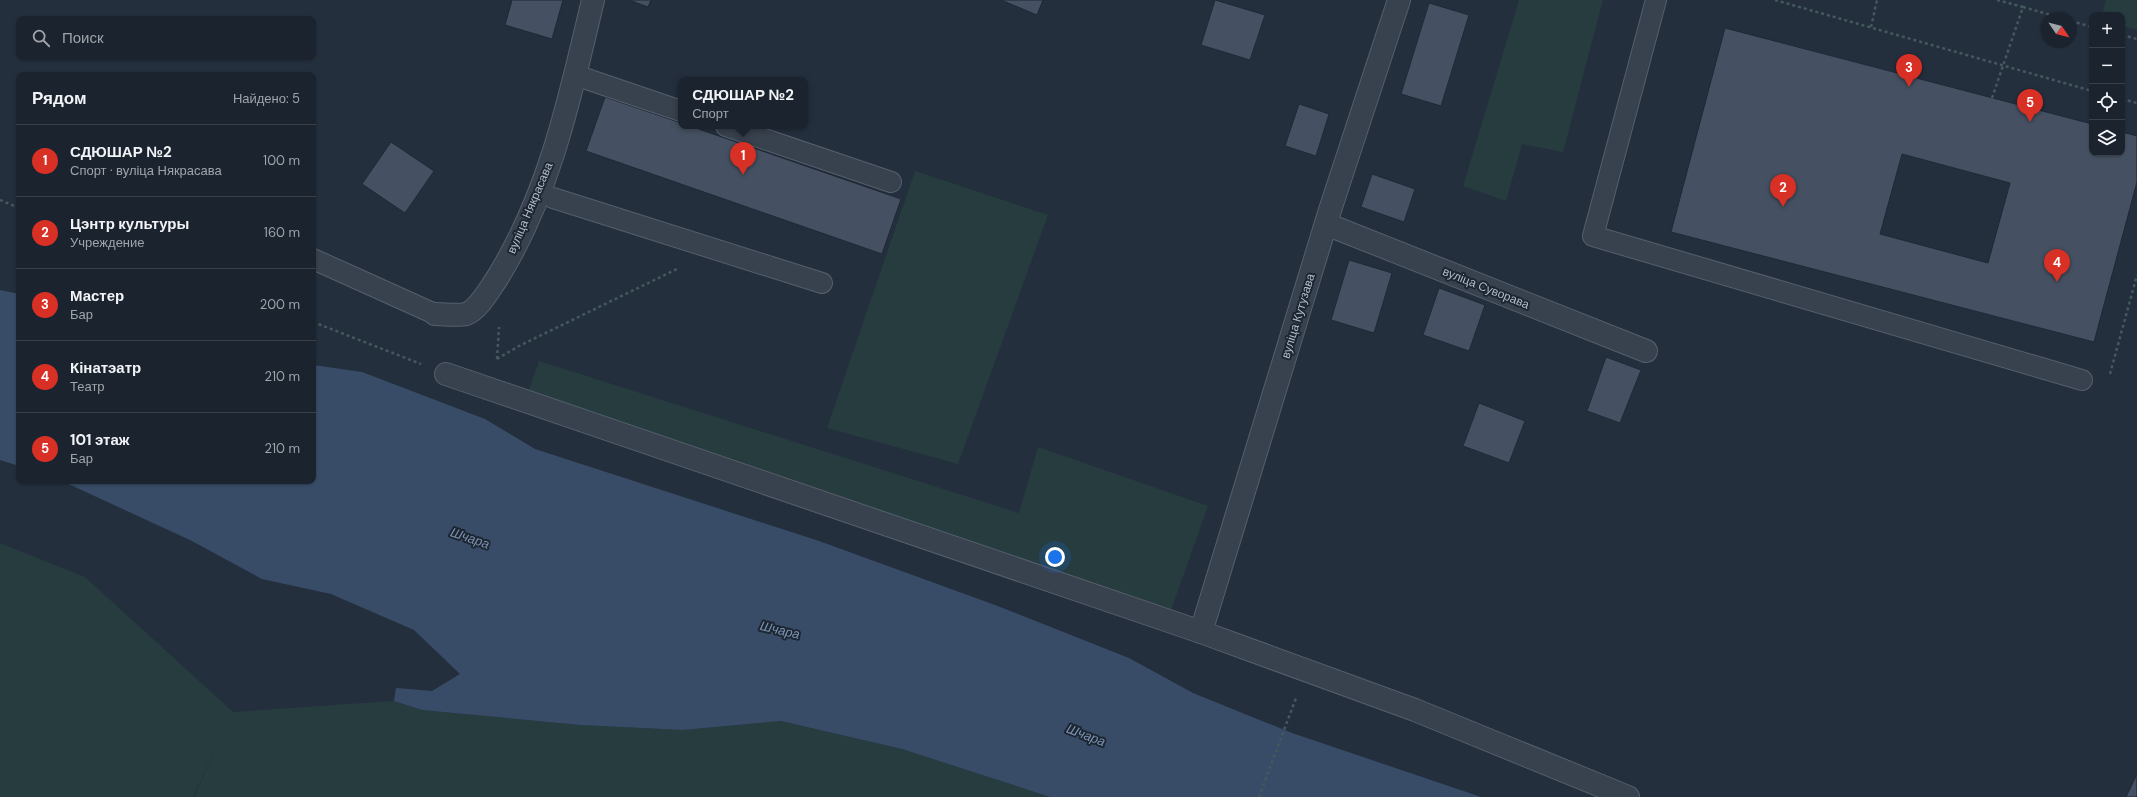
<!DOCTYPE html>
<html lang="ru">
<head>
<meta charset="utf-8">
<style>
	:root { --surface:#1b232e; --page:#242b36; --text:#f1f3f6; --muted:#a0a4aa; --line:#39404a; --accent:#d93025 }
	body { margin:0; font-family:"DM Sans",sans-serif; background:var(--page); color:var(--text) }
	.controls { position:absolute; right:12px; top:12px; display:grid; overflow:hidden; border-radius:8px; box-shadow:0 1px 3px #0004 }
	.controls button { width:36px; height:36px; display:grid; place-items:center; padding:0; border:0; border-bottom:1px solid var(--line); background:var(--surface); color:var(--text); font:20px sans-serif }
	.compass { position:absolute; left:2041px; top:12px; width:36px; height:36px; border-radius:50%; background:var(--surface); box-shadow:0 1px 3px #0004; rotate:125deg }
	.you { position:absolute; left:1055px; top:557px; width:14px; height:14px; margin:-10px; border:3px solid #fff; border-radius:50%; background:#1a73e8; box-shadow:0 0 0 6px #1a73e833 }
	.badge { display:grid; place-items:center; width:26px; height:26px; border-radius:50%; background:var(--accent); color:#fff; font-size:13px; font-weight:700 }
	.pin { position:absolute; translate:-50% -33px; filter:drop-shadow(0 1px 2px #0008) }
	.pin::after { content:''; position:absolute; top:21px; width:14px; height:12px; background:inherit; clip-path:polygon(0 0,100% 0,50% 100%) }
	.popup { position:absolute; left:678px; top:77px; width:130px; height:52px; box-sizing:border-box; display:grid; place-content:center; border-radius:8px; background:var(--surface); filter:drop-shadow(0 1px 3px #0005); font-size:13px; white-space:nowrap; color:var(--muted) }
	.popup b { font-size:15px; color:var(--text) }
	.popup::after { content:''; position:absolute; left:50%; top:100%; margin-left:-8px; border:8px solid transparent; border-top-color:var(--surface) }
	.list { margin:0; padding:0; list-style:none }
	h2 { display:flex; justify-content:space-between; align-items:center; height:52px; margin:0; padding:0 16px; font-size:17px }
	h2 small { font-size:13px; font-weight:400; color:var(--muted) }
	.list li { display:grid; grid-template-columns:26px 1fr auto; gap:12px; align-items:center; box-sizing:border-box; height:72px; padding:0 16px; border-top:1px solid var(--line) }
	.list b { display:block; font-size:15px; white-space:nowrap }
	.list p { margin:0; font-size:13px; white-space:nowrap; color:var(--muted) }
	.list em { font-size:13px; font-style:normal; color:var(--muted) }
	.icon { flex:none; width:22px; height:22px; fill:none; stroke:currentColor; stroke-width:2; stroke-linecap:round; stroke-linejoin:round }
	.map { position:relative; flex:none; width:2137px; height:797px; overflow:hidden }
	.search { position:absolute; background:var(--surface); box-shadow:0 1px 3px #0004; left:16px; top:16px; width:300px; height:44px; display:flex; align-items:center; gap:10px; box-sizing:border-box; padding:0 14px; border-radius:8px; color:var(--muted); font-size:15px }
	.panel { position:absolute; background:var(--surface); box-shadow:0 1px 3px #0004; left:16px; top:72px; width:300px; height:412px; border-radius:8px }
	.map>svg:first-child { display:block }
	.green { fill:#263c3f }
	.water { fill:#394c67 }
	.building { fill:#455162; stroke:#1f2835; fill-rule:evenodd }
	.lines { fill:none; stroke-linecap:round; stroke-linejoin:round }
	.service-casing { stroke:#565f6c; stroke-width:22 }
	.pedestrian-casing { stroke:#565f6c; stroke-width:24 }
	.minor-casing { stroke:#565f6c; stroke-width:24 }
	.path { stroke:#44595c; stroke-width:2.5; stroke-dasharray:3 3; stroke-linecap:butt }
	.service { stroke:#38414e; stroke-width:20 }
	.pedestrian { stroke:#38414e; stroke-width:22 }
	.minor { stroke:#38414e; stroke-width:22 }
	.labels { text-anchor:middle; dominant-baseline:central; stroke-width:4; stroke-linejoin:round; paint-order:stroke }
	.street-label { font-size:12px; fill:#b4bcc9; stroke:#1d2633 }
	.water-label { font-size:13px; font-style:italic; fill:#7c92b1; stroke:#1d2633 }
</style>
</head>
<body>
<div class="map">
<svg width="2137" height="797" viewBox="0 0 2137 797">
	<rect width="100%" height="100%" fill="#242f3e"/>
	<g class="green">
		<path d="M1519 0H1603L1563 152 1522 144 1506 201 1463 186Z"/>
		<path d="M2106 0H2137V30L2122 26V15H2102Z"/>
		<path d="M915 171 1048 215 958 464 827 428Z"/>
		<path d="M539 361 1019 513 1038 447 1208 506 1170 613 528 392Z"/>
		<path d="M0 543 85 577 233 712 394 701 422 710 580 725 683 730 781 721 902 749 1050 797H194L217 745 193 797H0Z"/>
	</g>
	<g class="water">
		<path d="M0 290 19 294V466L0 460Z"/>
		<path d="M313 365 362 372 485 419 535 449 819 541 995 605 1129 658 1193 693 1292 733 1481 797H1050L902 749 781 721 683 730 580 725 422 710 394 701 396 688 432 691 460 674 414 630 331 594 262 579 192 541 62 481H313Z"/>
	</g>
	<g class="building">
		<path d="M512 0H563L552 39 505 25Z"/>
		<path d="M629 0H651L648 7Z"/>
		<path d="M1001 0H1043L1037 15Z"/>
		<path d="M1215 0 1265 15 1250 60 1201 45Z"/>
		<path d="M1429 3 1469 15 1441 106 1401 94Z"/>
		<path d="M1725 28 2092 124V153H2122V132L2137 136V182L2094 342 1671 232ZM1902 154 2010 183 1988 263 1880 234Z"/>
		<path d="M605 97 681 123V126H690L901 199 882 254 586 151Z"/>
		<path d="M1299 104 1329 114 1316 156 1285 146Z"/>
		<path d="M391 142 434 171 405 213 362 184Z"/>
		<path d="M1372 174 1415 189 1404 222 1361 207Z"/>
		<path d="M1349 260 1392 273 1374 333 1331 320Z"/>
		<path d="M1439 288 1485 305 1469 351 1423 335Z"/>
		<path d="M1606 357 1641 370 1620 423 1587 411Z"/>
		<path d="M1479 403 1525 421 1509 463 1463 446Z"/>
		<path d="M2137 774V797H2126Z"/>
	</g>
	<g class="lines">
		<defs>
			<g id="service">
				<path d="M1656 0 1593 236 2082 380"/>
				<path d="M575 75 681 111"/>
				<path d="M726 126 891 182"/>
				<path d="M553 198 822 283"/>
				<path d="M313 259 435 314"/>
			</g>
			<path id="pedestrian" d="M446 374 1201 632 1415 710 1628 797"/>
			<g id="minor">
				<path d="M1326 224 1646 351"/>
				<path d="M435 314C444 314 457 316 466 314 478 310 489 290 496 280 550 194 570 97 593 0"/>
				<path d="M1201 632 1330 210 1399 0"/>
			</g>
		</defs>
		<use href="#service" class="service-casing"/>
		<use href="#pedestrian" class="pedestrian-casing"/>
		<use href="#minor" class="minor-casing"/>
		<g class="path">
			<path d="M1775 0 2092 91"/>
			<path d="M2023 7 2061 18"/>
			<path d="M2071 21 2092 27"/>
			<path d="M1871 27 1877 0"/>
			<path d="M2122 35 2137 39"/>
			<path d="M1992 98 2023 7 1997 0"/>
			<path d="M2122 99 2137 103"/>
			<path d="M0 200 19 208"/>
			<path d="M313 322 421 364"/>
			<path d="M497 359 519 346 679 268"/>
			<path d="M497 359 499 327"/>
			<path d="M2110 374 2137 275"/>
			<path d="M1259 797 1296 698"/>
		</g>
		<use href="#service" class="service"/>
		<use href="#pedestrian" class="pedestrian"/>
		<use href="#minor" class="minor"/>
	</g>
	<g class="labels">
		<g class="street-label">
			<text transform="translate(530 208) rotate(-67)">вуліца Някрасава</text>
			<text transform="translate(1486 288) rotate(22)">вуліца Суворава</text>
			<text transform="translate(1298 316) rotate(-73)">вуліца Кутузава</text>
		</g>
		<g class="water-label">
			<text transform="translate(470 538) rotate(19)">Шчара</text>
			<text transform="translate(780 630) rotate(13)">Шчара</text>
			<text transform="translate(1086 735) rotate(21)">Шчара</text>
		</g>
	</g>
</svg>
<div class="controls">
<button>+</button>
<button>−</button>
<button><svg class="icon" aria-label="locate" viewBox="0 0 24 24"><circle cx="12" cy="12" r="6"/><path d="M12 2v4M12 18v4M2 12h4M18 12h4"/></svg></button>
<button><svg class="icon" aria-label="layers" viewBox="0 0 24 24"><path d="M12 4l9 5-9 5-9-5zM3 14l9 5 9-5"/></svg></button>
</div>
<svg class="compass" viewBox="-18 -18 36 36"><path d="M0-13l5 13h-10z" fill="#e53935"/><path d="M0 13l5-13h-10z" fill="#a0a4aa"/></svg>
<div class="you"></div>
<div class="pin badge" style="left:743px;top:175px">1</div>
<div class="popup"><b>СДЮШАР №2</b>Спорт</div>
<div class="pin badge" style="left:1783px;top:207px">2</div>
<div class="pin badge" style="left:1909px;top:87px">3</div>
<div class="pin badge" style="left:2057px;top:282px">4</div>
<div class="pin badge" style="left:2030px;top:122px">5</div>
<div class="search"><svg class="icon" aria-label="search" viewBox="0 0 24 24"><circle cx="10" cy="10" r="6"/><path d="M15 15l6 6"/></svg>Поиск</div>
<section class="panel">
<h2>Рядом<small>Найдено: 5</small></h2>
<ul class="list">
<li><span class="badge">1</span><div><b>СДЮШАР №2</b><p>Спорт · вуліца Някрасава</p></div><em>100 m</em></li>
<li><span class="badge">2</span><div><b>Цэнтр культуры</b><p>Учреждение</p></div><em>160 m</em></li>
<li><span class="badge">3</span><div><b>Мастер</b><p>Бар</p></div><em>200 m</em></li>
<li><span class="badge">4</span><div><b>Кінатэатр</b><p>Театр</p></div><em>210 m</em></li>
<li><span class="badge">5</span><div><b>101 этаж</b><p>Бар</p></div><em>210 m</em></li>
</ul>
</section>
</div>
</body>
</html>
